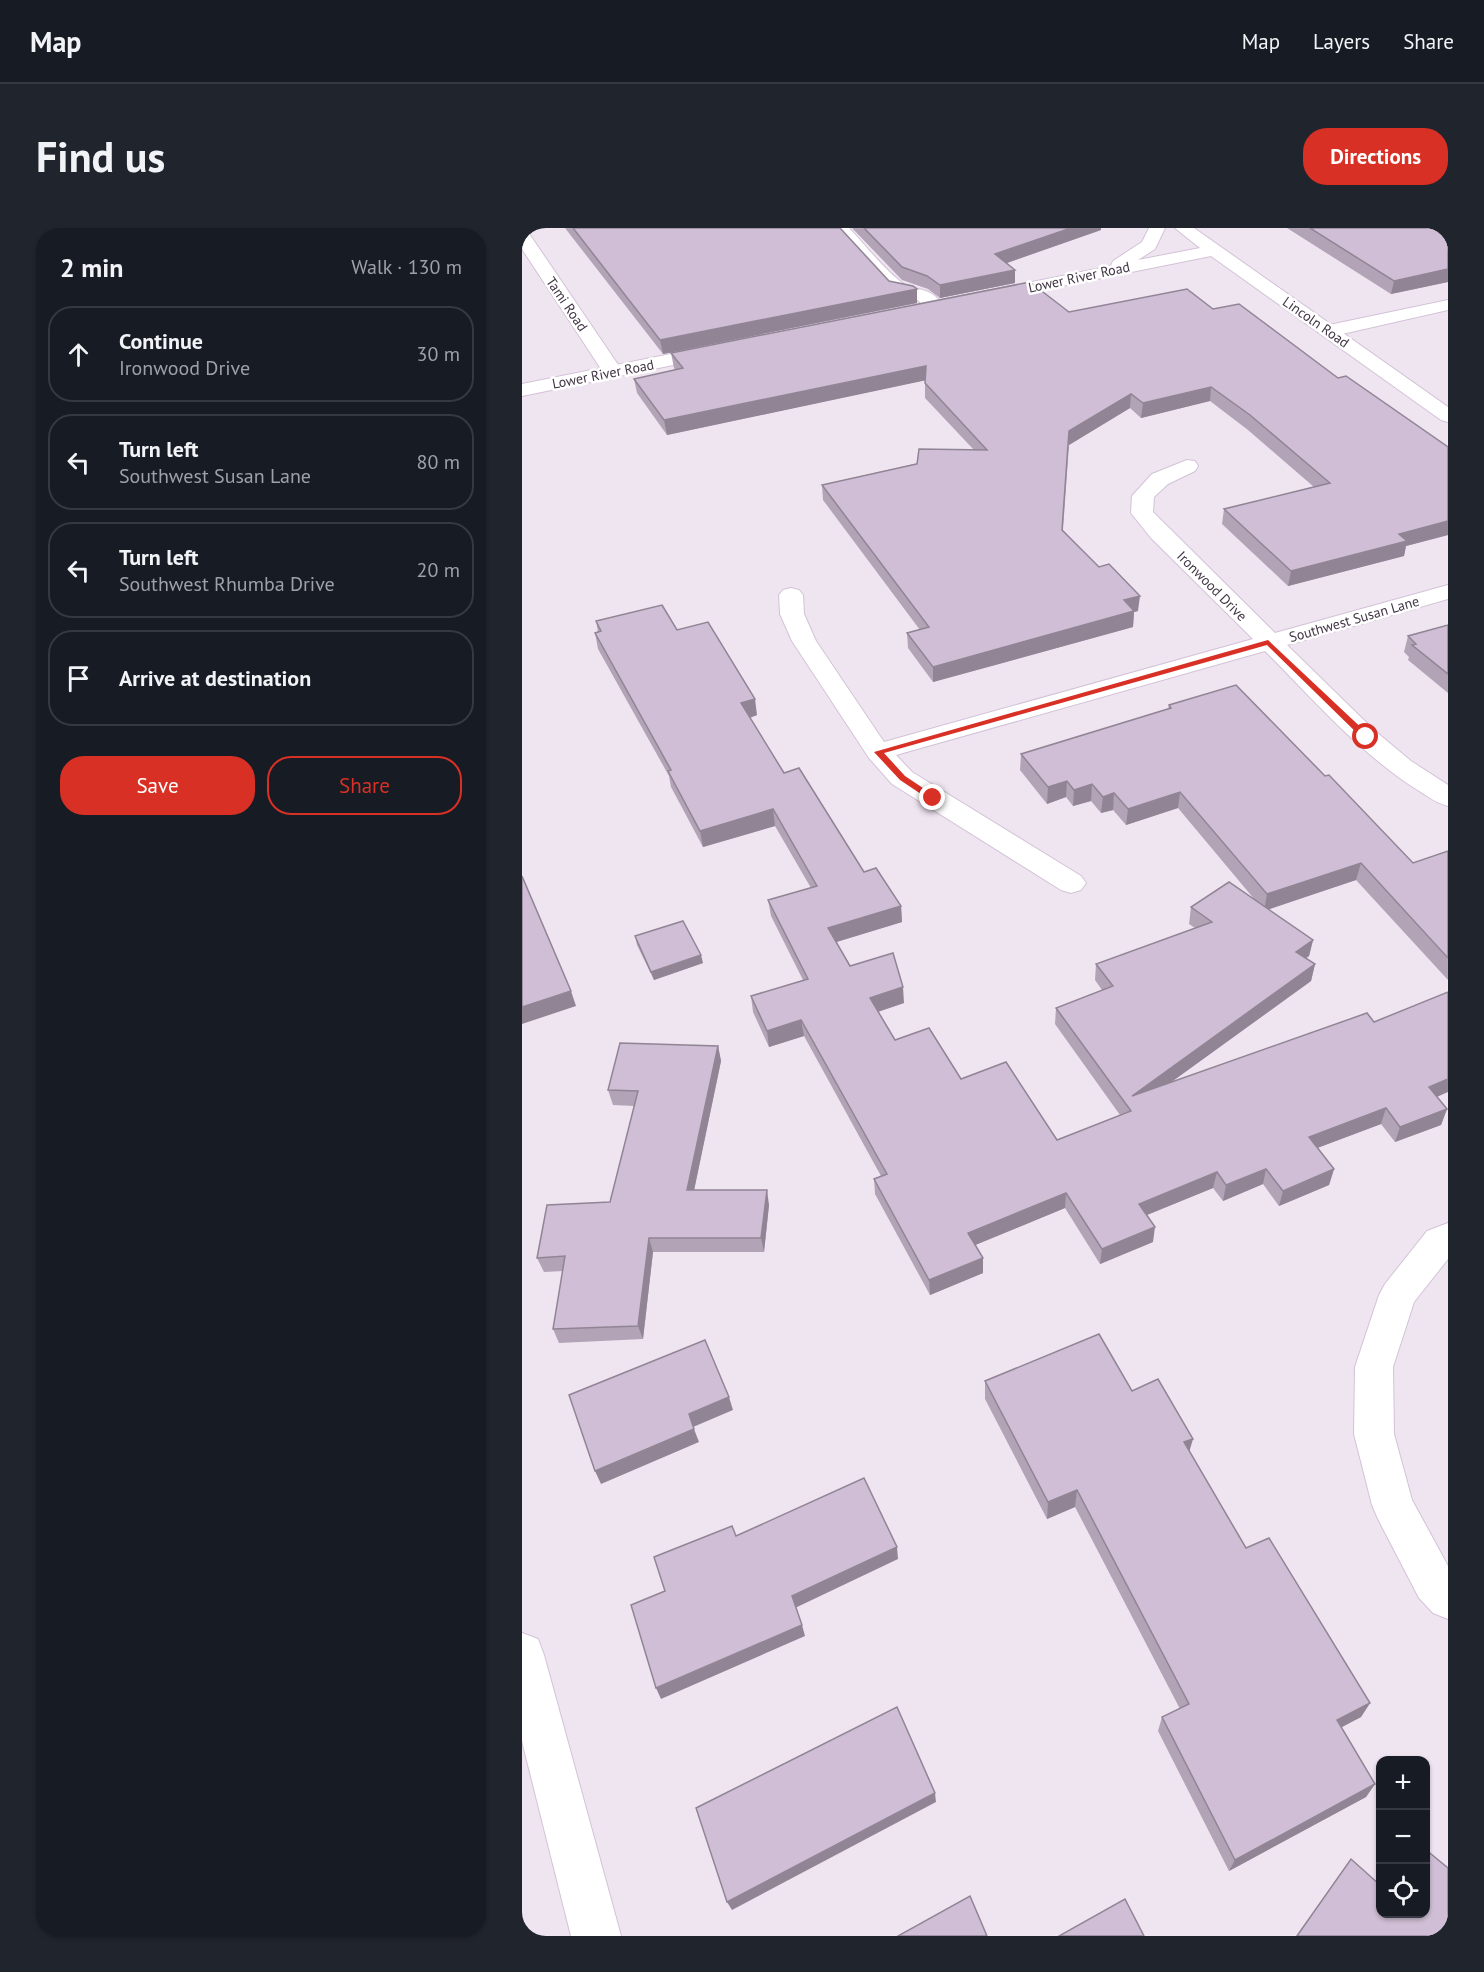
<!DOCTYPE html>
<html lang="en">
<head>
<meta charset="utf-8">
<style>
	:root { --surface:#171b24; --page:#20242c; --text:#f1f3f6; --muted:#9ea1a6; --line:#363941; --accent:#d93025 }
	body { margin:0; font-family:"PT Sans",sans-serif; background:var(--page); color:var(--text) }
	.controls { position:absolute; right:18px; bottom:18px; display:grid; overflow:hidden; border-radius:12px; box-shadow:0 2px 4px #0004 }
	.controls button { width:54px; height:54px; display:grid; place-items:center; padding:0; border:0; border-bottom:2px solid var(--line); background:var(--surface); color:var(--text); font:30px sans-serif }
	.stop { position:absolute; width:18px; height:18px; margin:-14px; border:4px solid #d93025; border-radius:50%; background:#fff }
	.stop.end { background:#d93025; border-color:#fff; box-shadow:0 2px 6px #0008 }
	.list { margin:0; padding:0; list-style:none }
	h2 { display:flex; justify-content:space-between; align-items:center; height:78px; margin:0; padding:0 24px; font-size:26px }
	h2 small { font-size:20px; font-weight:400; color:var(--muted) }
	.list li { display:grid; grid-template-columns:39px 1fr auto; gap:18px; align-items:center; box-sizing:border-box; height:96px; margin:0 12px 12px; padding:0 12px; border:2px solid var(--line); border-radius:24px }
	.list b { display:block; font-size:22px; white-space:nowrap }
	.list p { margin:0; font-size:20px; white-space:nowrap; color:var(--muted) }
	.list em { font-size:20px; font-style:normal; color:var(--muted) }
	.actions { display:flex; gap:12px; padding:18px 24px }
	.actions a { flex:1; padding:14px 0; border:2px solid var(--accent); border-radius:24px; text-align:center; font-size:21px; color:var(--accent) }
	.actions .main { background:var(--accent); color:#fff }
	.icon { flex:none; width:33px; height:33px; fill:none; stroke:currentColor; stroke-width:2; stroke-linecap:round; stroke-linejoin:round }
	.map { position:relative; flex:none; width:926px; height:1708px; overflow:hidden; border-radius:24px }
	header { display:flex; align-items:center; gap:36px; box-sizing:border-box; height:84px; padding:0 30px; background:var(--surface); border-bottom:2px solid var(--line) }
	header strong { font-size:28px }
	nav { display:flex; gap:33px; margin-inline-start:auto; font-size:21px }
	.intro { display:flex; align-items:center; justify-content:space-between; box-sizing:border-box; height:144px; padding:0 36px }
	h1 { margin:0; font-size:42px }
	.button { padding:15px 27px; border-radius:24px; background:var(--accent); color:#fff; font-size:21px; font-weight:700 }
	main { display:flex; gap:36px; padding:0 36px }
	aside { flex:1; background:var(--surface); border-radius:24px; box-shadow:0 2px 4px #0004 }
	.map>svg:first-child { display:block }
	.lines { fill:none; stroke-linecap:round; stroke-linejoin:round }
	.minor-casing { stroke:#d3c2d7; stroke-width:2 }
	.tertiary-casing { stroke:#d3c2d7; stroke-width:2 }
	.minor { fill:#fff; fill-rule:evenodd }
	.tertiary { fill:#fff; fill-rule:evenodd }
	.wall { fill:#b2a3b7 }
	.shaded-wall { fill:#918595 }
	.building { fill:#cfbed5; stroke:#918595; stroke-width:1.5 }
	.route { fill:#d93025 }
	.labels { text-anchor:middle; dominant-baseline:central; stroke-width:5; stroke-linejoin:round; paint-order:stroke }
	.far-street-label { font-size:14px; fill:#403543; stroke:#fff }
</style>
</head>
<body>
<header>
<strong>Map</strong>
<nav><a>Map</a><a>Layers</a><a>Share</a></nav>
</header>
<div class="intro"><h1>Find us</h1><a class="button">Directions</a></div>
<main>
<aside>
<h2>2 min<small>Walk · 130 m</small></h2>
<ul class="list">
<li><svg class="icon" aria-label="ahead" viewBox="0 0 24 24"><path d="M12 20V5M6 11l6-6 6 6"/></svg><div><b>Continue</b><p>Ironwood Drive</p></div><em>30 m</em></li>
<li><svg class="icon" aria-label="left" viewBox="0 0 24 24"><path d="M17 20v-9H6M10 6l-5 5 5 5"/></svg><div><b>Turn left</b><p>Southwest Susan Lane</p></div><em>80 m</em></li>
<li><svg class="icon" aria-label="left" viewBox="0 0 24 24"><path d="M17 20v-9H6M10 6l-5 5 5 5"/></svg><div><b>Turn left</b><p>Southwest Rhumba Drive</p></div><em>20 m</em></li>
<li><svg class="icon" aria-label="arrive" viewBox="0 0 24 24"><path d="M6 21V4h12l-3 4 3 4H6"/></svg><div><b>Arrive at destination</b></div></li>
</ul>
<div class="actions"><a class="main">Save</a><a>Share</a></div>
</aside>
<div class="map">
<svg width="926" height="1708" viewBox="0 0 926 1708">
	<rect width="100%" height="100%" fill="#efe5f1"/>
	<g class="lines">
		<defs>
			<g id="minor">
				<path d="M310 0H327C344 18 360 39 379 54 391 65 406 55 422 78L419 82H407L392 69 369 65Z"/>
				<path d="M0 3 6 4 101 144 98 148H84L81 144 0 21Z"/>
				<path d="M926 72V82L807 109 800 107 798 103 800 99 807 97Z"/>
				<path d="M665 232 673 233 676 238 673 243 646 256 632 269 631 284 753 405 926 357V371L765 417 853 503 889 533 926 557V578C914 575 904 567 894 561 836 524 791 471 743 423L374 527 390 544 559 648 564 655 559 662 549 665 539 662 370 556 347 530 270 413 258 386 257 367 261 362 269 360 277 362 281 367 282 386 294 413 362 514 731 411 629 310 609 285 610 268 630 246Z"/>
				<path d="M926 995V1031L892 1074 871 1139 872 1206 890 1272 926 1338V1391L911 1385 897 1370 856 1291 850 1277 832 1206 833 1139 857 1067 863 1056 905 1003Z"/>
				<path d="M0 1405 16 1411 22 1427 99 1708H49L0 1513Z"/>
			</g>
			<g id="tertiary">
				<path d="M627 0H643L633 21 616 32 678 20 653 0H672L926 179V194L919 192 689 28 470 72 464 71 461 67 464 63 470 62 589 38 591 33 620 14Z"/>
				<path d="M193 117 200 119 203 123 200 127 0 168V156Z"/>
			</g>
		</defs>
		<use href="#minor" class="minor-casing"/>
		<use href="#tertiary" class="tertiary-casing"/>
		<use href="#minor" class="minor"/>
		<use href="#tertiary" class="tertiary"/>
	</g>
	<g class="wall">
		<path d="M43 0H318L367 53 395 75 141 126Z"/>
		<path d="M330 0H579V2L485 35 493 42V55L418 70 406 61 380 52Z"/>
		<path d="M765 0H926V54L869 66Z"/>
		<path d="M691 81 816 150 926 219V307L884 318 882 328 766 358 700 296 702 281 792 259 726 202 688 173 619 190 608 180 547 217 541 302 616 383 612 384 611 399 411 454 386 420 385 405 398 402 301 272 300 257 452 222 403 170V152L145 207 115 165 112 151 153 142 152 140 149 125 547 84Z"/>
		<path d="M74 393 155 402 235 487 228 490 262 545 342 644 379 678 380 694 314 714 328 738 382 775 356 784 373 812 439 851 535 912 598 887 533 796 534 780 580 762 573 752 574 736 673 700 667 696 669 679 733 672 656 580 604 597 591 582 579 585 569 573 551 578 544 569 525 576 498 542 499 526 646 481 647 477 803 548 891 635 926 623V752L834 652 746 681 791 712 787 728 784 730 793 736 789 753 649 854 915 869 925 881 919 897 873 914 859 896 795 920 812 941 807 957 757 978 741 956 701 973 691 960 625 987 631 1014 578 1036 543 980 453 1017 461 1045 408 1067 353 966 352 951 359 948 282 808 247 819 231 784 229 768 281 752 249 688 246 672 289 660 253 598 181 619 149 559 147 548 76 421 73 405 76 404Z"/>
		<path d="M926 397V465L886 432 887 429 882 424 886 408Z"/>
		<path d="M113 708 181 735 132 752 115 717Z"/>
		<path d="M196 818 199 833 172 962 247 977 242 1024H131L121 1111 37 1115 31 1101 41 1043 22 1044 15 1030 88 974 112 878 91 877 86 862Z"/>
		<path d="M463 1153 610 1163 667 1224 724 1320 848 1475 839 1489 819 1499 853 1556 844 1569 707 1643 636 1503 640 1489 658 1481 553 1279 525 1291 463 1171Z"/>
		<path d="M829 1631 858 1686 926 1708H774L821 1642Z"/>
	</g>
	<g class="shaded-wall">
		<path d="M549 0H579V2L473 39V26Z"/>
		<path d="M926 41V54L869 66 872 53Z"/>
		<path d="M493 42V55L418 70V57Z"/>
		<path d="M395 61V75L141 126 138 112Z"/>
		<path d="M404 138 405 152 145 207 142 192Z"/>
		<path d="M689 159 688 173 619 190 621 175Z"/>
		<path d="M609 166 608 180 547 217V203Z"/>
		<path d="M926 293V307L884 318 882 328 766 358 769 343 877 306Z"/>
		<path d="M618 368 616 383 612 384 611 399 411 454V439L602 372Z"/>
		<path d="M233 471 235 487 221 492 219 475Z"/>
		<path d="M545 553 544 569 525 576 526 559Z"/>
		<path d="M570 556 569 573 551 578 552 562Z"/>
		<path d="M658 564 656 580 604 597 606 581Z"/>
		<path d="M592 565 591 582 579 585 581 569Z"/>
		<path d="M251 581 253 598 181 619 178 603Z"/>
		<path d="M839 635 834 652 742 683 745 666Z"/>
		<path d="M379 678 380 694 308 716 306 700Z"/>
		<path d="M791 712 787 728 771 740 774 724Z"/>
		<path d="M179 727 181 735 132 752 129 744Z"/>
		<path d="M793 736 789 753 608 884 610 868Z"/>
		<path d="M381 759 382 775 349 786 348 770Z"/>
		<path d="M49 763 54 778 0 796V779Z"/>
		<path d="M279 792 282 808 247 819 245 803Z"/>
		<path d="M196 818 199 833 169 977 165 962Z"/>
		<path d="M926 851V864L901 875 907 859Z"/>
		<path d="M864 880 859 896 782 925 787 909Z"/>
		<path d="M925 881 919 897 873 914 878 899Z"/>
		<path d="M744 941 741 956 701 973 704 957Z"/>
		<path d="M812 941 807 957 757 978 761 963Z"/>
		<path d="M695 944 691 960 615 991 617 976Z"/>
		<path d="M245 962 247 977 242 1024 239 1010Z"/>
		<path d="M544 965 543 980 446 1020V1005Z"/>
		<path d="M633 999 631 1014 578 1036 580 1021Z"/>
		<path d="M127 1010 131 1024 121 1111 116 1098Z"/>
		<path d="M461 1030V1045L408 1067 407 1052Z"/>
		<path d="M207 1169 211 1182 171 1199 167 1186Z"/>
		<path d="M172 1201 177 1214 79 1256 73 1243Z"/>
		<path d="M671 1211 666 1228 662 1214Z"/>
		<path d="M555 1262 553 1279 525 1291 526 1274Z"/>
		<path d="M375 1319 376 1331 273 1380 270 1368Z"/>
		<path d="M280 1397 283 1408 139 1471 134 1460Z"/>
		<path d="M848 1475 839 1489 807 1506 815 1492Z"/>
		<path d="M853 1556 844 1569 707 1643 713 1632Z"/>
		<path d="M413 1565 414 1574 210 1682 205 1674Z"/>
	</g>
	<g class="building">
		<path d="M51 0H318L367 53 391 58 395 61 138 112Z"/>
		<path d="M342 0H549L473 26 493 42 418 57 405 48 380 39Z"/>
		<path d="M788 0H926V41L872 53Z"/>
		<path d="M508 54 547 84 665 61 691 81 717 76 816 150 824 148 926 219V293L877 306 885 313 769 343 702 281 808 255 728 187 689 159 621 175 609 166 547 203 540 302 577 339 587 336 618 368 602 372 612 383 411 439 385 405 407 399 300 257 395 236 397 221 465 222 403 155 404 138 142 192 112 151 161 140 149 125Z"/>
		<path d="M140 377 155 402 186 394 233 471 219 475 262 545 277 540 342 644 354 640 379 678 306 700 328 738 371 725 381 759 348 770 373 812 407 800 439 851 484 834 535 912 609 883 534 780 591 758 574 736 690 694 669 679 707 654 791 712 774 724 793 736 610 868 845 785 852 794 926 764V851L907 859 925 881 878 899 864 880 787 909 812 941 761 963 744 941 704 957 695 944 617 976 633 999 580 1021 544 965 446 1005 461 1030 407 1052 352 951 365 946 279 792 245 803 229 768 286 751 246 672 295 658 251 581 178 603 146 543 149 542 73 405 79 403 74 393Z"/>
		<path d="M926 397V446L890 417 894 416 886 408Z"/>
		<path d="M714 457 803 548 807 547 891 635 926 623V730L839 635 745 666 658 564 606 581 592 565 581 569 570 556 552 562 545 553 526 559 499 526 649 480 647 477Z"/>
		<path d="M0 648 49 763 0 779Z"/>
		<path d="M161 693 179 727 129 744 113 708Z"/>
		<path d="M98 815 196 818 165 962H245L239 1010H127L116 1098 31 1101 43 1028 15 1030 25 977 88 974 116 863 86 862Z"/>
		<path d="M577 1106 610 1163 636 1151 671 1211 662 1214 724 1320 747 1310 848 1475 815 1492 853 1556 713 1632 640 1489 667 1476 555 1262 526 1274 463 1153Z"/>
		<path d="M183 1112 207 1169 167 1186 172 1201 73 1243 47 1167Z"/>
		<path d="M342 1250 375 1319 270 1368 280 1397 134 1460 109 1377 143 1363 132 1329 210 1298 214 1308Z"/>
		<path d="M375 1479 413 1565 205 1674 174 1580Z"/>
		<path d="M903 1621 926 1640V1708H775L829 1631 858 1657V1686H903Z"/>
		<path d="M448 1668 465 1708H376Z"/>
		<path d="M603 1671 622 1708H537Z"/>
	</g>
	<path class="route" d="M746 412 847 507V511H841L745 417 362 525 383 548 413 568V572H408L378 552 352 524Z"/>
	<g class="labels">
		<g class="far-street-label">
			<text transform="translate(557 49) rotate(-12)">Lower River Road</text>
			<text transform="translate(45 76) rotate(56)">Tami Road</text>
			<text transform="translate(794 94) rotate(35)">Lincoln Road</text>
			<text transform="translate(81 146) rotate(-11)">Lower River Road</text>
			<text transform="translate(690 358) rotate(45)">Ironwood Drive</text>
			<text transform="translate(832 391) rotate(-16)">Southwest Susan Lane</text>
		</g>
	</g>
</svg>
<div class="controls">
<button>+</button>
<button>−</button>
<button><svg class="icon" aria-label="locate" viewBox="0 0 24 24"><circle cx="12" cy="12" r="6"/><path d="M12 2v4M12 18v4M2 12h4M18 12h4"/></svg></button>
</div>
<div class="stop" style="left:844px;top:509px"></div>
<div class="stop end" style="left:411px;top:570px"></div>
</div>
</main>
</body>
</html>
